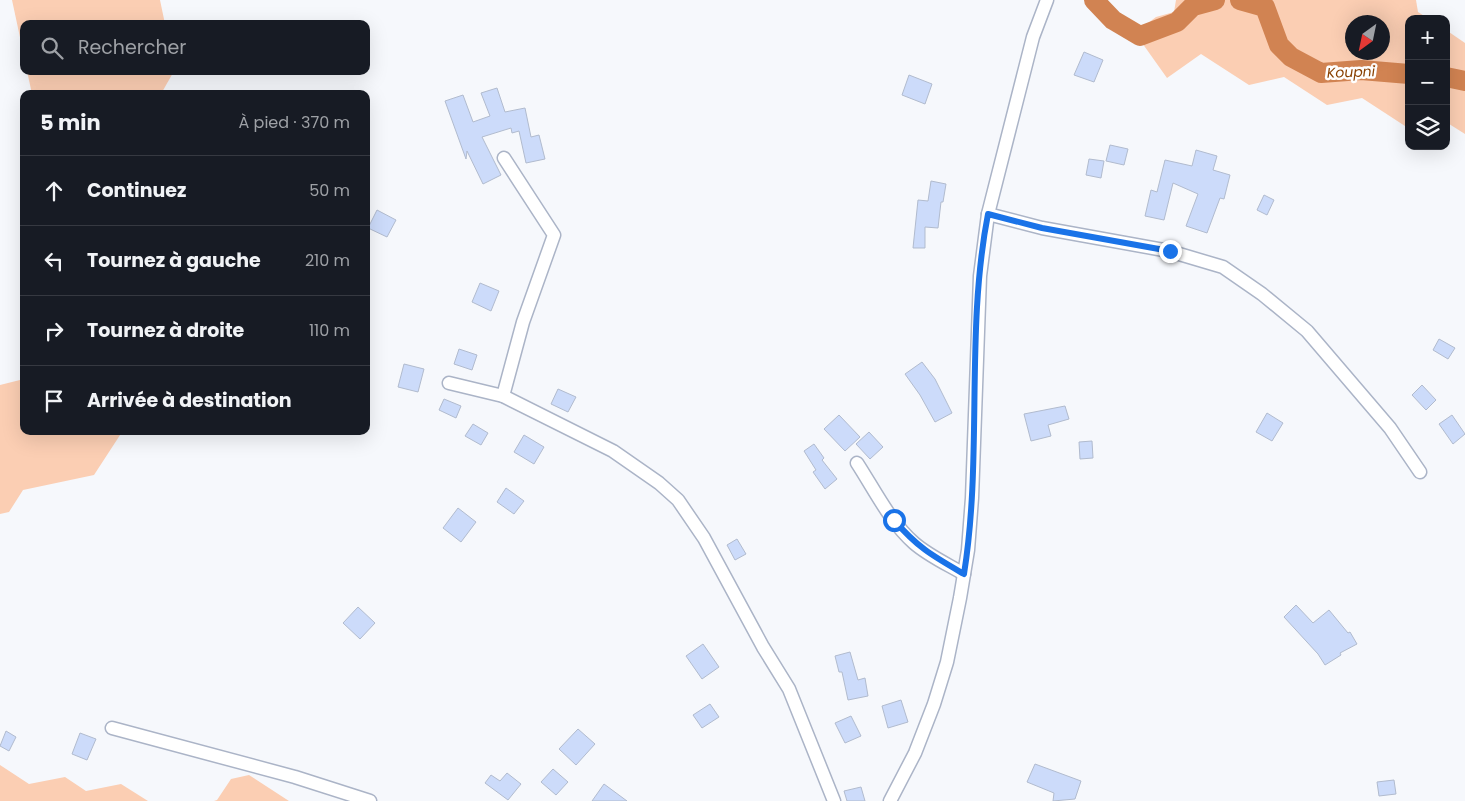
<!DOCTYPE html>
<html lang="fr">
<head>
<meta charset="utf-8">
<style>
	:root { --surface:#171b24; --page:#20242c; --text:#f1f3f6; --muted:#9ea1a6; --line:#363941 }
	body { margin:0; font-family:Poppins,sans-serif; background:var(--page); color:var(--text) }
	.controls { position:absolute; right:15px; top:15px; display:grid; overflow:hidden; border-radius:10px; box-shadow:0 5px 20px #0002 }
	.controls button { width:45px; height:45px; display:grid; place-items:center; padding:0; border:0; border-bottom:1px solid var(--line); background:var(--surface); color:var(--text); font:25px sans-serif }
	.compass { position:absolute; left:1345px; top:15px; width:45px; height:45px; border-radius:50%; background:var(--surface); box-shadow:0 5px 20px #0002; rotate:213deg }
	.stop { position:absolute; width:15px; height:15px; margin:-11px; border:4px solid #1a73e8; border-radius:50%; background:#fff }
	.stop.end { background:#1a73e8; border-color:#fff; box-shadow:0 1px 5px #0008 }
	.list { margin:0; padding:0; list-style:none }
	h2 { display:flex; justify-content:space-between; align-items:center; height:65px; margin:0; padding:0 20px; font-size:21px }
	h2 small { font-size:16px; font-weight:400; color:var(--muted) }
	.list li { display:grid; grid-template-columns:32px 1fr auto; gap:15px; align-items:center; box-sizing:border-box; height:70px; padding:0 20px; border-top:1px solid var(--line) }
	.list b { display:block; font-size:19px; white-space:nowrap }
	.list em { font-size:16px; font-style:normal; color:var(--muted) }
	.icon { flex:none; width:28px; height:28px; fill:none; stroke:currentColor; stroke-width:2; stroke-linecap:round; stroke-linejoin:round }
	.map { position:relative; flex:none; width:1465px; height:801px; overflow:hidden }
	.search { position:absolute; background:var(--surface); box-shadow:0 5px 20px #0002; left:20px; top:20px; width:350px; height:55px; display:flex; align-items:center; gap:12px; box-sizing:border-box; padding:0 18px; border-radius:10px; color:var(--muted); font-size:19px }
	.panel { position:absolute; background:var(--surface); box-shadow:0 5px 20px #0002; left:20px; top:90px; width:350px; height:345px; border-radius:10px }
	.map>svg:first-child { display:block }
	.green { fill:#fbceb3; fill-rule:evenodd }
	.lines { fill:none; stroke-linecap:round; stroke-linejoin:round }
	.river { stroke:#d18352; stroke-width:20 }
	.building { fill:#ccdbfa; stroke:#b1bbce }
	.minor-casing { stroke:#abb4c7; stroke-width:15 }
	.minor { stroke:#fff; stroke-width:12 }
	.route { stroke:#1a73e8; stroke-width:6 }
	.labels { text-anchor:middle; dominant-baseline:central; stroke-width:5; stroke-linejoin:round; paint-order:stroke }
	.water-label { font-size:14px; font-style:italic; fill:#894103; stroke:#fff }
</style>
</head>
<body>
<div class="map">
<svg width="1465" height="801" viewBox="0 0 1465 801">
	<rect width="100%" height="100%" fill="#f6f8fc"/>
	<g class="green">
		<path d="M12 0H160L165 24H24V56Z"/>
		<path d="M1176 0H1416L1418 12 1429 19H1409V125L1405 126 1362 98 1327 105 1284 77 1249 85 1201 54 1167 78 1135 33 1156 17 1174 12ZM1352 22H1382V52H1352Z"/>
		<path d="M1446 30 1465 43V134L1446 122Z"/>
		<path d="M27 71H174L161 94H32Z"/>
		<path d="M24 379V431L122 432 94 475 23 490 9 512 0 514V385Z"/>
		<path d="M0 765 29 784 65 777 86 791 121 784 148 801H0Z"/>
		<path d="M249 775 289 801H214L217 800 231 779Z"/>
	</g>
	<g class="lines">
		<g class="river">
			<path d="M1094 0 1113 20 1140 36 1177 22 1193 6 1215 0"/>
			<path d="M1240 0 1265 7 1279 45 1291 57 1321 73 1361 70 1409 74"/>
			<path d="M1446 77 1465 81"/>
		</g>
	</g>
	<g class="building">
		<path d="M1084 52 1103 60 1094 82 1074 75Z"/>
		<path d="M909 75 932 84 925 104 902 95Z"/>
		<path d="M497 88 505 112 525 108 531 137 539 135 545 159 526 163 519 131 512 133 511 128 482 137 501 175 483 184 467 151 466 159 445 101 463 95 473 122 490 116 481 93Z"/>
		<path d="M1110 145 1128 149 1124 165 1106 161Z"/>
		<path d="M1196 150 1217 156 1213 170 1230 175 1224 199 1220 198 1207 233 1186 226 1198 194 1173 183 1164 220 1145 216 1151 190 1157 192 1165 160 1192 166Z"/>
		<path d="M1089 159 1104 161 1101 178 1086 175Z"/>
		<path d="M931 181 946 184 943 202H941L938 228 925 227V248H913L918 200 928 201Z"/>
		<path d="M1264 195 1274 200 1267 215 1257 210Z"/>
		<path d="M377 210 396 220 387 237 368 228Z"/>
		<path d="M480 283 499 291 491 311 472 302Z"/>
		<path d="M1439 339 1455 348 1448 359 1433 350Z"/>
		<path d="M459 349 477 355 472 370 454 364Z"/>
		<path d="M922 362 935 379 952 413 935 422 920 395 905 374Z"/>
		<path d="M404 364 424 369 418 392 398 387Z"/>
		<path d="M1422 385 1436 400 1426 410 1412 395Z"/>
		<path d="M558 389 576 397 568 412 551 404Z"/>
		<path d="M444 399 461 406 456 418 439 410Z"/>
		<path d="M1065 406 1069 419 1048 425 1051 436 1031 441 1024 414Z"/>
		<path d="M1267 413 1283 423 1272 441 1256 432Z"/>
		<path d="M839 415 860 437 845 451 824 429Z"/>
		<path d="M1452 415 1465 434 1453 444 1439 424Z"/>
		<path d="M473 424 488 433 481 445 465 436Z"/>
		<path d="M869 432 883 447 870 459 856 444Z"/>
		<path d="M524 435 544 447 534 464 514 452Z"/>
		<path d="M1092 441 1093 458 1080 459 1079 442Z"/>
		<path d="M814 444 824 458 822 460 837 479 825 489 813 472 816 470 804 451Z"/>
		<path d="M506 488 524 501 514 514 497 502Z"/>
		<path d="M458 508 476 522 461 542 443 528Z"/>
		<path d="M737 539 746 554 735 560 727 545Z"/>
		<path d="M1296 605 1313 623 1329 610 1348 633 1350 632 1357 644 1340 653 1341 655 1325 665 1318 654 1284 617Z"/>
		<path d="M358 607 375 623 360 639 343 623Z"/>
		<path d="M703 644 719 667 702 679 686 656Z"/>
		<path d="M850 652 858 680 865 678 868 696 848 700 842 672H839L835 656Z"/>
		<path d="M901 700 908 722 888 728 882 706Z"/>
		<path d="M710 704 719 717 702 728 693 715Z"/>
		<path d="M851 716 861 736 845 743 835 723Z"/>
		<path d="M578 729 595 744 576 765 559 749Z"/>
		<path d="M6 731 16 737 9 751 0 746Z"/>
		<path d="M80 733 96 739 87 760 72 754Z"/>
		<path d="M1035 764 1081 781 1075 799 1053 801 1054 793 1027 782Z"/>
		<path d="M553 769 568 782 556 795 541 782Z"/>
		<path d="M507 773 521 784 508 800 485 783 491 775 500 781Z"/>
		<path d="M1394 780 1396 794 1379 796 1377 782Z"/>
		<path d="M604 784 627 801H592Z"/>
		<path d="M861 787 865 801H847L844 791Z"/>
	</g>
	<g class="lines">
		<defs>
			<g id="minor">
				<path d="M988 214 1042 228 1169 251 1223 267 1262 294 1307 331 1390 428 1420 472"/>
				<path d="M449 383 503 396 613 451 659 483 678 500 704 538 763 647 789 689 834 801"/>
				<path d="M503 396 523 322 554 235 504 158"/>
				<path d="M857 463C874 489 890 522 914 543 929 556 947 564 964 574"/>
				<path d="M112 728 295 777 370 801"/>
				<path d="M890 801 915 753 934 704 947 662 960 598 968 550 972 498 980 276 988 214 1033 37 1047 0"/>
			</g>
		</defs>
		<use href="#minor" class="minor-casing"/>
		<use href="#minor" class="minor"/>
	</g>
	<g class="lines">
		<path class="route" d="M894 520C918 548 933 556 964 574 983 455 965 332 988 214L1042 228 1170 251"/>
	</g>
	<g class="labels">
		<g class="water-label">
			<text transform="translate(1351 72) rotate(-2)">Koupni</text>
		</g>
	</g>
</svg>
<div class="controls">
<button>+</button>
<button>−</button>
<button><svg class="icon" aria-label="layers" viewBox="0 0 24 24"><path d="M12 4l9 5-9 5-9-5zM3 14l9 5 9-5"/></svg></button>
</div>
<svg class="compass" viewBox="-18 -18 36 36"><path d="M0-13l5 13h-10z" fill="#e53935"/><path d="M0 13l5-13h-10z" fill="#9ea1a6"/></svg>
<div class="stop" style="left:894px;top:520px"></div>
<div class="stop end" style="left:1170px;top:251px"></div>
<div class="search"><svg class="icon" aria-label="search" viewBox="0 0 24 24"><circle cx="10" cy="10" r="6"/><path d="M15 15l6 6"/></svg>Rechercher</div>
<section class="panel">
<h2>5 min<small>À pied · 370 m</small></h2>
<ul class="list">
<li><svg class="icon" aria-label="ahead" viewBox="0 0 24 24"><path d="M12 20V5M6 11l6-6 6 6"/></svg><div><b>Continuez</b></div><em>50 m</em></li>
<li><svg class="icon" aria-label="left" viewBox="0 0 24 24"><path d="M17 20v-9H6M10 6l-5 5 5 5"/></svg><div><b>Tournez à gauche</b></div><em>210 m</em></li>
<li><svg class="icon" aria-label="right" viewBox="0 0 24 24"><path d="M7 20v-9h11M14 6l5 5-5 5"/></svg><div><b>Tournez à droite</b></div><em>110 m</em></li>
<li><svg class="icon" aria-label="arrive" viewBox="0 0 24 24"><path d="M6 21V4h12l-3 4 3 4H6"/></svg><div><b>Arrivée à destination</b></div></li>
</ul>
</section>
</div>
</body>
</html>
